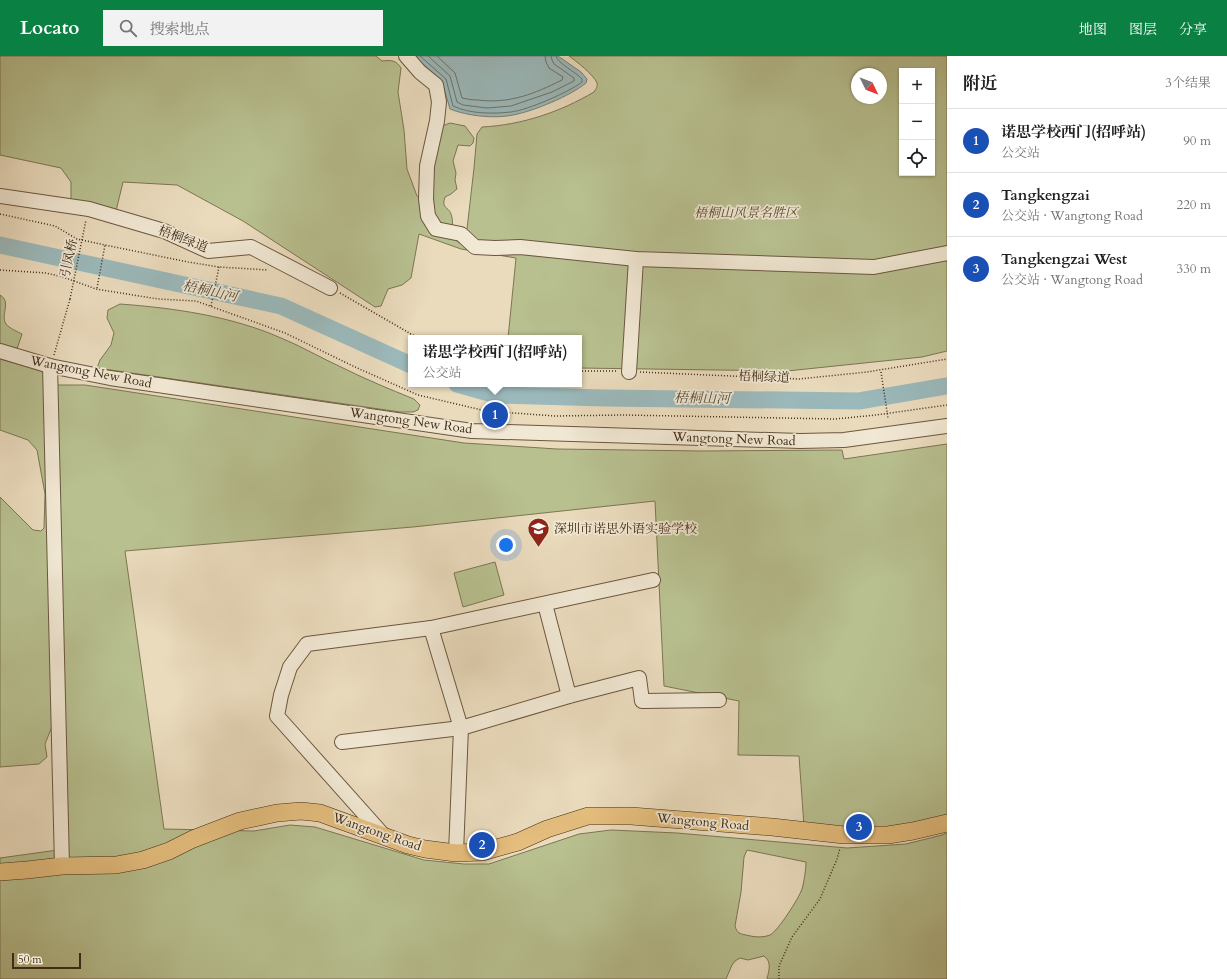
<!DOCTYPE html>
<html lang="zh">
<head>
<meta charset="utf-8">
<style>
	:root { --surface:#fff; --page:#f2f2f2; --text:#202124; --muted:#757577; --line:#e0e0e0; --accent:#0b8043 }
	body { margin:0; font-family:Cardo,"Noto Serif SC",serif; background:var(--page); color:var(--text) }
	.controls { position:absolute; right:12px; top:12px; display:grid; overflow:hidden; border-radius:0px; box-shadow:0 1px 3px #0004 }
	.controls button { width:36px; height:36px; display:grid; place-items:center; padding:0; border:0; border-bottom:1px solid var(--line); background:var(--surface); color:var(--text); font:20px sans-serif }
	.compass { position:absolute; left:851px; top:12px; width:36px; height:36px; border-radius:50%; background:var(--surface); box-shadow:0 1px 3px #0004; rotate:133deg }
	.scale { position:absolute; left:12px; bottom:10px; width:69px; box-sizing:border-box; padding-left:4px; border:2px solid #412b15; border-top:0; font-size:11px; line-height:14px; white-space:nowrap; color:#412b15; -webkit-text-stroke:3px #f1e8d4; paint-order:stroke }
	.you { position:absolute; left:506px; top:489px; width:14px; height:14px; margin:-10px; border:3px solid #fff; border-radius:50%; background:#1a73e8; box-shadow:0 0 0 6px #1a73e833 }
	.badge { display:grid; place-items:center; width:26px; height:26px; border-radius:50%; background:var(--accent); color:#fff; font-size:13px; font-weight:700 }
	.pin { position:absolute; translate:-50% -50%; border:2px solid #fff; box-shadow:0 1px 4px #0006 }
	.popup { position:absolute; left:408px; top:279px; width:174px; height:52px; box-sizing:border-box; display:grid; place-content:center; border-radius:0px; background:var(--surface); filter:drop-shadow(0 1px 3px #0005); font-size:13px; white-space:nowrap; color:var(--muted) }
	.popup b { font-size:15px; color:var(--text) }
	.popup::after { content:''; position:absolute; left:50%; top:100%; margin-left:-8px; border:8px solid transparent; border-top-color:var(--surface) }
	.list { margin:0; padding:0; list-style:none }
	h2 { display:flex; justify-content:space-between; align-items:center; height:52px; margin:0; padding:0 16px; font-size:17px }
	h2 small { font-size:13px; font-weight:400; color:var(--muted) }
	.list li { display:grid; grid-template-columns:26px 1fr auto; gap:12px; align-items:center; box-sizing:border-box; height:64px; padding:0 16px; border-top:1px solid var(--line) }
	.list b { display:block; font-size:15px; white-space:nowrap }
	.list p { margin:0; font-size:13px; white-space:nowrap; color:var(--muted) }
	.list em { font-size:13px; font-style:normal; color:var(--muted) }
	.icon { flex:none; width:22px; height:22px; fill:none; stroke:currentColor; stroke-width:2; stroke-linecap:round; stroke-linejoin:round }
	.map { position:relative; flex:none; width:947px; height:923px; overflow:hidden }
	header { display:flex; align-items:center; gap:24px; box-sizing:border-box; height:56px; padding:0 20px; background:var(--accent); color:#fff }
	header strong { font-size:19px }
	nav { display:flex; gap:22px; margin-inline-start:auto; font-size:14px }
	.search { width:280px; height:36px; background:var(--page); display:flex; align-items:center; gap:10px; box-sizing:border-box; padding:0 14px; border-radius:0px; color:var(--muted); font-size:15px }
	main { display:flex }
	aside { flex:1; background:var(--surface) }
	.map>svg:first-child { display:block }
	.green { fill:#b8c090; stroke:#7c7652; fill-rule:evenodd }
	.water { fill:#9bb9bb; stroke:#778079 }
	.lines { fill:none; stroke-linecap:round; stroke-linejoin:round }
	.shore { stroke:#6e7268; stroke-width:1 }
	.river { stroke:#9bb9bb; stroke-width:17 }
	.minor-casing { stroke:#6b573f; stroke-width:16 }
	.major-casing { stroke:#412b15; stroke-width:18 }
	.path { stroke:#412b15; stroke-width:1.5; stroke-dasharray:1 2; stroke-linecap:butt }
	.minor { stroke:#f1e8d4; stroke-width:14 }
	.major { stroke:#e5be7e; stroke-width:17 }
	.path-bridge { stroke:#412b15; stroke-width:1.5; stroke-dasharray:1 2; stroke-linecap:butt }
	.labels { text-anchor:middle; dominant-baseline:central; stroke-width:3.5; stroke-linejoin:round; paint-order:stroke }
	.park-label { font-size:13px; font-style:italic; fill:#59492e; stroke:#f1e8d4 }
	.street-label { font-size:13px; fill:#412b15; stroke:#f1e8d4 }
	.poi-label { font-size:13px; fill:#412b15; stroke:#f1e8d4; text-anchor:start }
	.water-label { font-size:14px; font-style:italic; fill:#584e3e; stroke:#f1e8d4 }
</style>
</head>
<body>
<header>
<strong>Locato</strong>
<div class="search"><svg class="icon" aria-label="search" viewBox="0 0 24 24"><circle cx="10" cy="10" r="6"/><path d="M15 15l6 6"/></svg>搜索地点</div>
<nav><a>地图</a><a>图层</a><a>分享</a></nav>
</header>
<main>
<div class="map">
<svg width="947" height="923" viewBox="0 0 947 923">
	<rect width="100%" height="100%" fill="#eadbbd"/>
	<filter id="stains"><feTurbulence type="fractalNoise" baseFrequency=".005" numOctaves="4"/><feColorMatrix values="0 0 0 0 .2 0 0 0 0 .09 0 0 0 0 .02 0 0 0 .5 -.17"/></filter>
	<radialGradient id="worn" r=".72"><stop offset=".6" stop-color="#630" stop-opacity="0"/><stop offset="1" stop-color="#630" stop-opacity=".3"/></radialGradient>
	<g class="green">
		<path d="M0 0H376L382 5C391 4 396 4 401 12L398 36 404 74 407 113 417 140 423 145 442 70 450 67 465 70 474 82 473 87 470 90 458 89 453 105 456 117 455 124 457 133 451 138 445 141C441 153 448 150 451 158 455 168 448 182 460 187L465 182 467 173 474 112 477 78 482 71C522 69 560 56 594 36 596 33 598 30 597 27 594 19 576 5 569 0H947V295L922 301 787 315 579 312V282H508L516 202 461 193 419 178 411 222 402 229 388 233 381 250 375 251 243 165 177 129 123 126 116 155 71 144V126L61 112 0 99ZM902 15H932V117H902ZM857 18H881V42H857Z"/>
		<path d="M0 239C12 246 0 259 6 268 9 272 18 276 22 278L17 293 0 290Z"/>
		<path d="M120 248C174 252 231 260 281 282 301 290 321 302 341 311 365 323 389 333 414 343L420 349 418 354 413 356H400L97 312 100 304 111 289 114 277 107 262 108 254Z"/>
		<path d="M0 303 48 317 53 668 45 688 47 701 39 708 0 711V441L33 474 41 475 44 472 45 438 37 394 28 384 0 374Z"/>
		<path d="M56 329H85L464 387 557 393 701 395 842 394 844 403 947 388V759L898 770 870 773 804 770 799 700 738 699 739 645 664 630 655 445 413 471 125 495 164 773 254 775 290 769 315 771 424 804 464 808H489L579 778 611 774 677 777 847 792 906 788 942 779 947 777V923H767C769 914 772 906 764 900L748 904 740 902 735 905 732 909 726 923H0V802L65 793ZM747 794 806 806C806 813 804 826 802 833 799 842 778 875 770 879 762 882 754 881 746 879 740 878 737 877 735 870L741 836 744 801Z"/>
		<path d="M495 506 504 539 463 551 454 517Z"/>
	</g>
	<path class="water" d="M414 0H558L581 16 587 23 586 27C570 40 534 55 513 59 495 63 467 60 450 53L442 25Z"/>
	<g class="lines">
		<g class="shore">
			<path d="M420 0 446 23 453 50C470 58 493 58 511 56 528 54 569 36 582 26V23C576 16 558 8 556 0"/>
			<path d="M428 0 450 20 457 46 463 49 487 52 511 50 552 36 574 25V22L554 8 552 4 551 0"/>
			<path d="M437 0 455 17 462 42C467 43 472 44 478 44 509 48 534 38 562 24L563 21 549 12 546 6 545 0"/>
		</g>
		<g class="river">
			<path d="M0 189 281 250 411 309"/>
			<path d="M457 328 496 339 604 342 859 345 947 330"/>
		</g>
		<defs>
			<g id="minor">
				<path d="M406 0 420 16 436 29 439 46 437 65 427 110 426 143 428 160 436 173 461 178 475 191 495 192 520 191 636 203 874 211 947 197"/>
				<path d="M0 140 89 153 164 175 208 195 251 191 330 232"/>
				<path d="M0 295 50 310 110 322 472 375 800 385 844 384 947 370"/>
				<path d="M50 310 62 810"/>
				<path d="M629 316 636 203"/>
				<path d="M545 548 569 640"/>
				<path d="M431 572 461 672 456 797"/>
				<path d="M342 686 461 672 569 640 639 622 642 645 719 644"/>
				<path d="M385 781 277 660 281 639 290 611 307 588 431 572 653 524"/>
			</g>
			<path id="major" d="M0 816 27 814 62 810 116 809 143 804 169 795 193 783 240 765 277 757 301 755 320 757 408 789 425 793 456 797 482 796 518 786 547 773 588 760H631L772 771 844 779H888L913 775 947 767"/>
		</defs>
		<use href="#minor" class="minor-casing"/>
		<use href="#major" class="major-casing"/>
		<g class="path">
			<path d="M0 158 55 170 77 183 105 189 188 206 219 211 268 214"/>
			<path d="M0 214 46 217 63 221 96 233 158 243 196 245 285 277 355 311 418 339 486 355 555 360 623 359 835 363 876 359 947 349"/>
			<path d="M97 232 105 189"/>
			<path d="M340 237 418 282"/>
			<path d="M211 250 219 211"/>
			<path d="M54 299 70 243"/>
			<path d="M579 315H617"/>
			<path d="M640 316 799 323 867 316 947 303"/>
			<path d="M779 923V910L792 881 820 843 837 803 840 792"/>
		</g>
		<use href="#minor" class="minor"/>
		<use href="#major" class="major"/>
		<g class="path-bridge">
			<path d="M70 243 86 164"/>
			<path d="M881 316 888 362"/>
		</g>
	</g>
	<defs>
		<symbol id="school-pin" viewBox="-11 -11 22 30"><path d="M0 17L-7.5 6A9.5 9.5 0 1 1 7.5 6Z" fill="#8f2418" stroke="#f1e8d4"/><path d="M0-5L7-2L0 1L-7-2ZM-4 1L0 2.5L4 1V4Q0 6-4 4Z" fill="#fff"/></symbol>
	</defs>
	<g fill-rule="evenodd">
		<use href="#school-pin" x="526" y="460" width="25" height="34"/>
	</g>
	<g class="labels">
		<g class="park-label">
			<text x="746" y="157">梧桐山风景名胜区</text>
		</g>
		<g class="street-label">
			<text transform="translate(183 183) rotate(21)">梧桐绿道</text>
			<text transform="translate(69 202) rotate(-78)">引凤桥</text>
			<text transform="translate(91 316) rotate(11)">Wangtong New Road</text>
			<text transform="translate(764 321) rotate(2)">梧桐绿道</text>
			<text transform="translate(411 365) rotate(8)">Wangtong New Road</text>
			<text transform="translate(734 383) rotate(2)">Wangtong New Road</text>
			<text transform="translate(703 766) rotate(5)">Wangtong Road</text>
			<text transform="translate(377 776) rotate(19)">Wangtong Road</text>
		</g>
		<g class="poi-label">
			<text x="554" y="473">深圳市诺思外语实验学校</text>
		</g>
		<g class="water-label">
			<text transform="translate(210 235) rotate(12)">梧桐山河</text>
			<text transform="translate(702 342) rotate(1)">梧桐山河</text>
		</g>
	</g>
	<rect width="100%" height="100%" filter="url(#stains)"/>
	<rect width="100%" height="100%" fill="url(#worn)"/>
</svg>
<div class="controls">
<button>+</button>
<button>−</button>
<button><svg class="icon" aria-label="locate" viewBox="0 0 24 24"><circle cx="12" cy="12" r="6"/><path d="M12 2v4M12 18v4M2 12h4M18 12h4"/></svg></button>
</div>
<svg class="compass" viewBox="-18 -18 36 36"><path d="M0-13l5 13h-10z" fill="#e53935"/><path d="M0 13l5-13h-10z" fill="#757577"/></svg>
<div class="scale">50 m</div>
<div class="you"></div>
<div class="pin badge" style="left:495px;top:359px;background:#1a4fb4">1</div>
<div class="popup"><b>诺思学校西门(招呼站)</b>公交站</div>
<div class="pin badge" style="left:482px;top:789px;background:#1a4fb4">2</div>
<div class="pin badge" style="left:859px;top:771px;background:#1a4fb4">3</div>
</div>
<aside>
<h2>附近<small>3个结果</small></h2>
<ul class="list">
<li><span class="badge" style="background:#1a4fb4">1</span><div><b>诺思学校西门(招呼站)</b><p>公交站</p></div><em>90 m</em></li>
<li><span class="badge" style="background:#1a4fb4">2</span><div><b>Tangkengzai</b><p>公交站 · Wangtong Road</p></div><em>220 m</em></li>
<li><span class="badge" style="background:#1a4fb4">3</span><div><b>Tangkengzai West</b><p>公交站 · Wangtong Road</p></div><em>330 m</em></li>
</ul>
</aside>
</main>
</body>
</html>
